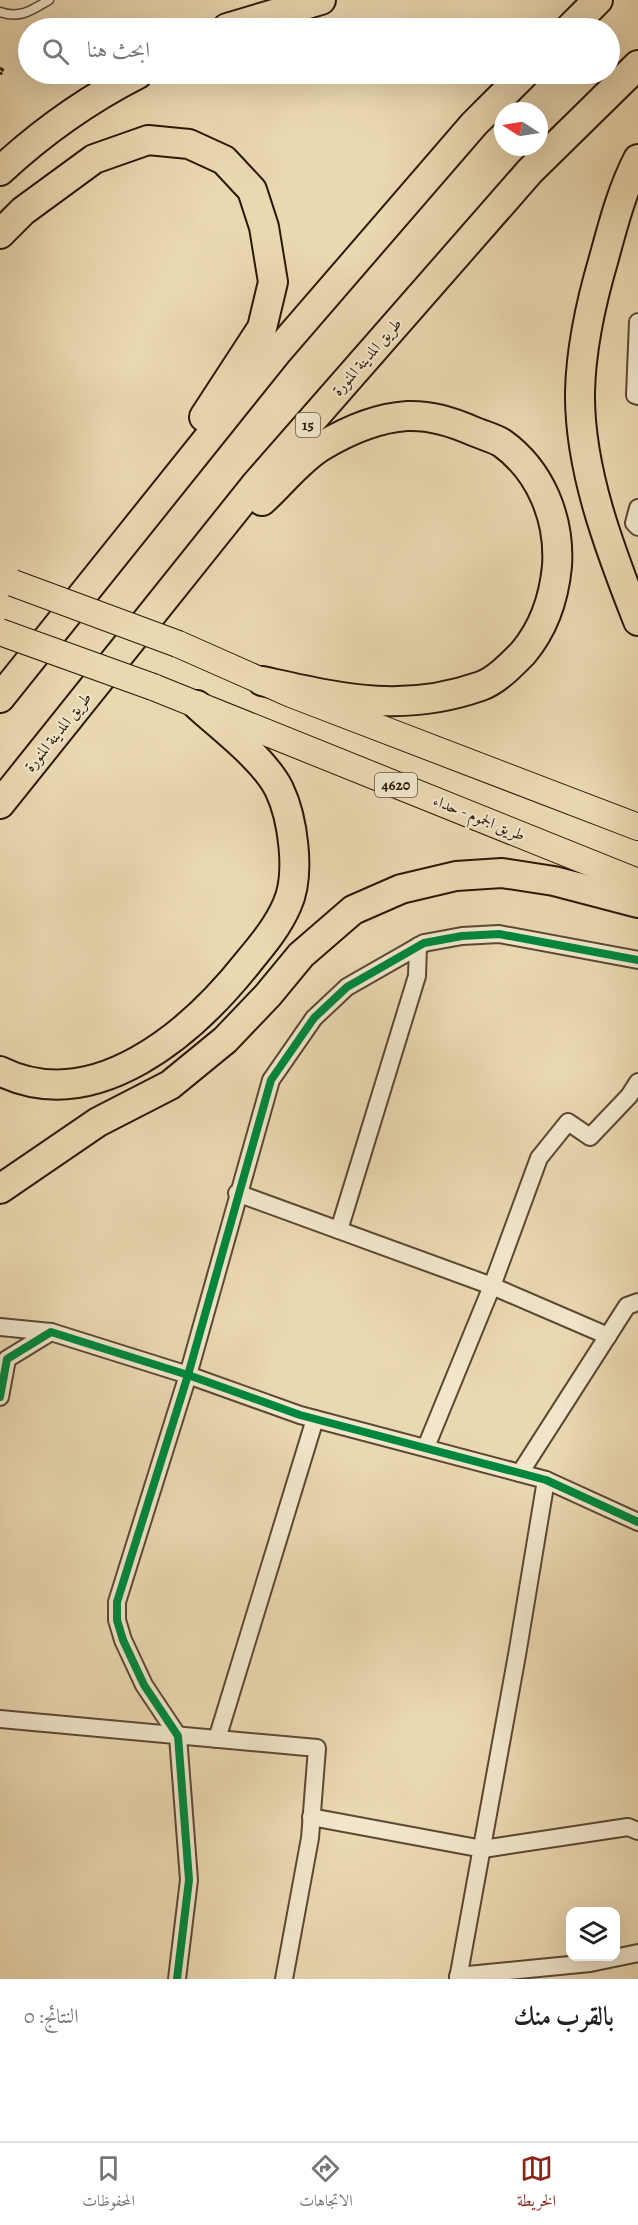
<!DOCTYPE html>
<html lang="ar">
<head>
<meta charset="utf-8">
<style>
	:root { --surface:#fff; --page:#f6f6f6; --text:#222; --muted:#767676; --line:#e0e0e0; --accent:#8f2418 }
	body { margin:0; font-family:Alegreya,Amiri,serif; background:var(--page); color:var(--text); direction:rtl }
	.controls { position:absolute; right:18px; bottom:18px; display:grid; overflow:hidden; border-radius:12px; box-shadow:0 6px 24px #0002 }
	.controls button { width:54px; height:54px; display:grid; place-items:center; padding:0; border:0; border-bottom:2px solid var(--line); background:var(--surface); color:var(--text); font:30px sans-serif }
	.compass { position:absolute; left:494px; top:102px; width:54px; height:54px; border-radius:50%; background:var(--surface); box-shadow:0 6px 24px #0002; rotate:282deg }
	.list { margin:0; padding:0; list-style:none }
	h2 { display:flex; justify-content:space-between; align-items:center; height:78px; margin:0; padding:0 24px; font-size:26px }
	h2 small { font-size:20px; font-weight:400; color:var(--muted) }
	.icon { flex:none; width:33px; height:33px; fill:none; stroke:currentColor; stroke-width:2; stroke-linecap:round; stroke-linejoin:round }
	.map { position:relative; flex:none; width:638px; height:1979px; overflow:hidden; direction:ltr }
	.search { position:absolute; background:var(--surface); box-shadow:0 6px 24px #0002; left:18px; right:18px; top:18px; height:66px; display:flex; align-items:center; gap:15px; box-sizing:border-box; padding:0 21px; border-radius:33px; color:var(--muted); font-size:22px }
	.sheet { height:162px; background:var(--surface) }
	nav { display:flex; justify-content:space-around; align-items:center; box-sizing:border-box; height:84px; border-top:2px solid var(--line); background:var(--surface); font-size:16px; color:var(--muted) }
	nav a { display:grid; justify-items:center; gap:3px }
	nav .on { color:var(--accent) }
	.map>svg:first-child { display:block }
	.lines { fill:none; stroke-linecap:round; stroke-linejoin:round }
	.lane-casing { stroke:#5c4833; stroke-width:11 }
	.street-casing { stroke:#5c4833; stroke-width:20 }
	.primary-casing { stroke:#2c1809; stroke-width:28 }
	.highway-casing { stroke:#2c1809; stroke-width:32 }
	.path { stroke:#2c1809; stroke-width:3; stroke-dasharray:4.5 3; stroke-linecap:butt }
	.lane { stroke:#f1e6cc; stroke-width:8 }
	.street { stroke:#f1e6cc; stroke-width:16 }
	.primary { stroke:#ead8b1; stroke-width:26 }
	.highway { stroke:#ead8b1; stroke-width:28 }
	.primary-bridge-casing { stroke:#2c1809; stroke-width:28; stroke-linecap:butt }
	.primary-bridge { stroke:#ead8b1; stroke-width:26 }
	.cycleway-casing { stroke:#f1e6cc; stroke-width:11 }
	.cycleway { stroke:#00873e; stroke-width:8 }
	.labels { text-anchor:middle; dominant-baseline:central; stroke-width:4.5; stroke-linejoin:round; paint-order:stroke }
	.shield { fill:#f1e6cc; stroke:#675644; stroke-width:1.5 }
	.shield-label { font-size:15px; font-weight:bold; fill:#2c1809 }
	.street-label { font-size:16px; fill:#2c1809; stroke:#f1e6cc }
</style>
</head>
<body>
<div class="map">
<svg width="638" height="1979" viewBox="0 0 638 1979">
	<rect width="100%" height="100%" fill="#ead8b1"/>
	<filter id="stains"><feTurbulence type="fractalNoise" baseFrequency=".00333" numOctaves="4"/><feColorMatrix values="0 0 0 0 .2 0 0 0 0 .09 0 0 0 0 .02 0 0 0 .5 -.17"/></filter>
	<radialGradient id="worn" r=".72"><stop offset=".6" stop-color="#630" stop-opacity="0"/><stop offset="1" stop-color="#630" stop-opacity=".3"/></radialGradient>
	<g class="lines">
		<defs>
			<path id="lane" d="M0 12C21 19 32 10 49 0"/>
			<g id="street">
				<path d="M638 322 635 395 638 396"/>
				<path d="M638 508 634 523 638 527"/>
				<path d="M237 1193 492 1286 608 1336"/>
				<path d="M339 1230 417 976 418 946"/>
				<path d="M0 1327 51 1332"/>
				<path d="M0 1397 7 1359 51 1332 188 1375 300 1415 546 1480 638 1522"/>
				<path d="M426 1447 492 1286 539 1158 568 1122 590 1137 629 1096 638 1082"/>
				<path d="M520 1473 627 1306 638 1302"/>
				<path d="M0 1719 317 1748 310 1838 284 1979"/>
				<path d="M217 1739 315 1419"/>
				<path d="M311 1817 483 1849 628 1827 638 1831"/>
				<path d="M458 1976 590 1963 638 1953"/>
				<path d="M177 1979 189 1880 178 1736 144 1685 123 1640 117 1620V1602L188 1375 271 1080 314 1018 347 987 424 943 462 936 499 934 638 960"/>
				<path d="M458 1979 517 1655 546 1480"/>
			</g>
			<g id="primary">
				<path d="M178 644 291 694 638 827"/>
				<path d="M153 687 638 882"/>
			</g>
			<g id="highway">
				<path d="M227 28 321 0"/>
				<path d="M570 28 598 0"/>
				<path d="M638 159C622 190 613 225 604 258 591 302 581 346 580 392 579 469 610 550 638 621"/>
				<path d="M0 171C42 132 87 100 138 74"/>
				<path d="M0 234 23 211 94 159 148 140 189 144 224 160 252 190 264 227 273 282 262 328 204 417"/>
				<path d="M262 681C340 698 402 714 481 686 497 680 511 665 523 653 544 628 554 598 557 566 560 519 541 471 502 443 494 438 482 435 473 431 453 422 429 415 407 416 377 418 347 431 322 446 300 459 281 484 262 501"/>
				<path d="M0 698 278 351 474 124 524 74"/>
				<path d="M0 804 256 484 530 171 638 65"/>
				<path d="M0 1071C95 1118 193 1032 249 961 263 944 278 926 287 905 301 875 293 818 279 789 264 759 222 728 197 705"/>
				<path d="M0 1189 98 1122 170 1085 225 1040 268 995 301 955 353 910 401 889 456 876 502 873 554 881 638 903"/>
			</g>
		</defs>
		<use href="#lane" class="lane-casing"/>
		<use href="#street" class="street-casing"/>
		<use href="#primary" class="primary-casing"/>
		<use href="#highway" class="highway-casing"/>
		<path class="path" d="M0 68 4 71 0 74"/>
		<use href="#lane" class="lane"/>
		<use href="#street" class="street"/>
		<use href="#primary" class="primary"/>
		<use href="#highway" class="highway"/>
		<defs>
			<g id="primary-bridge">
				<path d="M13 583 178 644"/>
				<path d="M0 632 153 687"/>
			</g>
		</defs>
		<use href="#primary-bridge" class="primary-bridge-casing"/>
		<use href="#primary-bridge" class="primary-bridge"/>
		<defs>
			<g id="cycleway">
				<path d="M0 1397 7 1359 51 1332 188 1375 300 1415 546 1480 638 1522"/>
				<path d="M177 1979 189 1880 178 1736 144 1685 123 1640 117 1620V1602L188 1375 271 1080 314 1018 347 987 424 943 462 936 499 934 638 960"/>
			</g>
		</defs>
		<use href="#cycleway" class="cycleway-casing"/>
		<use href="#cycleway" class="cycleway"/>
	</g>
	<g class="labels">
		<g class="shield">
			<rect x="296" y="413" width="24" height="24" rx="4.5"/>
			<rect x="375" y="773" width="42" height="24" rx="4.5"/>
		</g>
		<g class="shield-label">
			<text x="308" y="425">15</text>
			<text x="396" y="785">4620</text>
		</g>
		<g class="street-label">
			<text transform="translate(367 357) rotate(-49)">طريق المدينة المنورة</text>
			<text transform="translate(58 732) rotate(-51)">طريق المدينة المنورة</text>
			<text transform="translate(479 818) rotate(22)">طريق الجموم - حداء</text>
		</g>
	</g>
	<rect width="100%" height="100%" filter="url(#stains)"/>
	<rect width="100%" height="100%" fill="url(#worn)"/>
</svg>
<div class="controls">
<button><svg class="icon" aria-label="layers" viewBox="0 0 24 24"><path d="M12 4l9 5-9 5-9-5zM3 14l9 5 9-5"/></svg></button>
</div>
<svg class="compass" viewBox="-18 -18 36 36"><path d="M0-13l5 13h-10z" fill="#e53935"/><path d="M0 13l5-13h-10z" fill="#767676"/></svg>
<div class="search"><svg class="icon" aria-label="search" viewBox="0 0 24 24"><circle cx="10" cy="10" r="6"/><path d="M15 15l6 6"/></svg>ابحث هنا</div>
</div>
<section class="sheet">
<h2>بالقرب منك<small>النتائج: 0</small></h2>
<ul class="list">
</ul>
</section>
<nav>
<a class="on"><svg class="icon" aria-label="map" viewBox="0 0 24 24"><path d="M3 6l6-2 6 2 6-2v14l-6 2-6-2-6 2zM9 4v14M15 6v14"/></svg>الخريطة</a>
<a><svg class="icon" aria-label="directions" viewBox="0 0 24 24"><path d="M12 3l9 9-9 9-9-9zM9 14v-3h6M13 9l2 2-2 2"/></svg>الاتجاهات</a>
<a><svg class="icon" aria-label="saved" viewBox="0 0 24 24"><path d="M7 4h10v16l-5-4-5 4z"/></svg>المحفوظات</a>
</nav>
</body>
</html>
